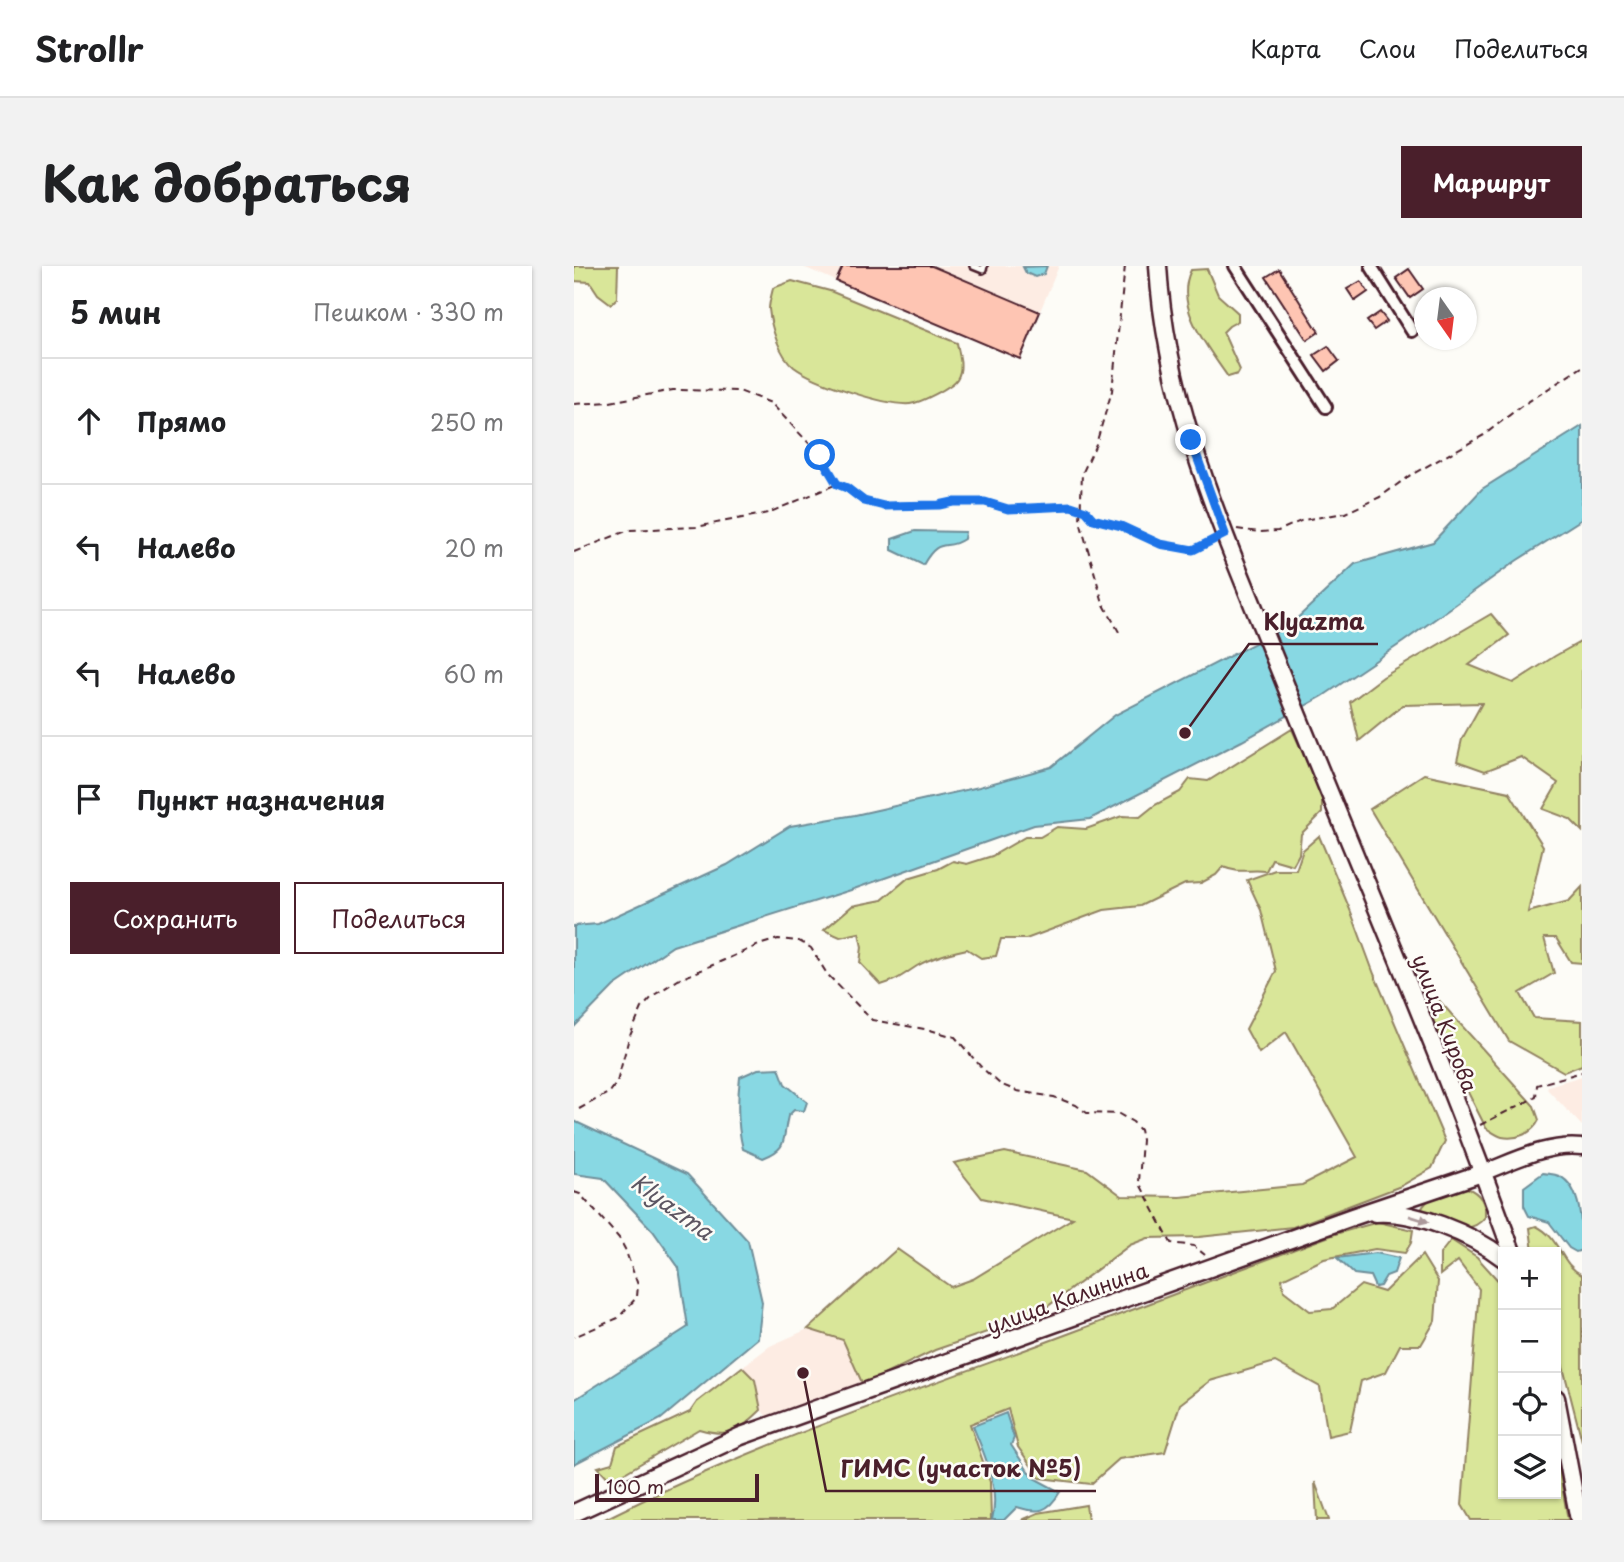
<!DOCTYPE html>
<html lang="ru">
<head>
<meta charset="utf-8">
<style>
	:root { --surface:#fff; --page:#f2f2f2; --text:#202124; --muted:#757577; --line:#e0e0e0; --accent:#4a1f2b }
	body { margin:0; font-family:"Playpen Sans",sans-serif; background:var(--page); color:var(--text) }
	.controls { position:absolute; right:21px; bottom:21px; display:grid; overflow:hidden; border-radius:0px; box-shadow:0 2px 5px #0004 }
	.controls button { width:63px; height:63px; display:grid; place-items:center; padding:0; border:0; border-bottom:2px solid var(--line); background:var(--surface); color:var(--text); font:35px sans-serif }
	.compass { position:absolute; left:840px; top:21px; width:63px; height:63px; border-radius:50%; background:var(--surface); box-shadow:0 2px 5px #0004; rotate:166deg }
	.scale { position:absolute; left:21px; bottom:18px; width:164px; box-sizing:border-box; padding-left:7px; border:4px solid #4a1f2b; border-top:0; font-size:19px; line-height:24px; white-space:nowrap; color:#4a1f2b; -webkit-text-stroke:5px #fdfcf7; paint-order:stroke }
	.stop { position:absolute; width:21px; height:21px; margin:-16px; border:5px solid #1a73e8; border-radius:50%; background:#fff }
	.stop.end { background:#1a73e8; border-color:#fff; box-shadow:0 2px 7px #0008 }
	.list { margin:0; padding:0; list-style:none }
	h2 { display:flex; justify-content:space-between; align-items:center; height:91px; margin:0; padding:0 28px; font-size:30px }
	h2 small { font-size:23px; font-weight:400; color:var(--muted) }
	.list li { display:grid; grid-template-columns:46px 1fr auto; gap:21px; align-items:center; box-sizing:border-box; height:126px; padding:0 28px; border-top:2px solid var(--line) }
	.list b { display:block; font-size:26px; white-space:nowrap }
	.list em { font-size:23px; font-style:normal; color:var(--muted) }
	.actions { display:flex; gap:14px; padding:21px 28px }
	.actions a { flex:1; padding:16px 0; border:2px solid var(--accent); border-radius:0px; text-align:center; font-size:24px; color:var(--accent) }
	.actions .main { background:var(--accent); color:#fff }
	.icon { flex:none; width:38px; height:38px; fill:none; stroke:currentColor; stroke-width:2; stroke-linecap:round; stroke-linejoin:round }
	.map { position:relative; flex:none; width:1008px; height:1254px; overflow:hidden; border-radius:0px }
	header { display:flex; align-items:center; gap:42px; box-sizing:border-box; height:98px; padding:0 35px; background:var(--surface); border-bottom:2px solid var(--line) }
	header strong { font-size:33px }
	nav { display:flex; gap:38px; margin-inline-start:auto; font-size:24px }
	.intro { display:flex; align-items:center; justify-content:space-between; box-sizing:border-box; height:168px; padding:0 42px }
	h1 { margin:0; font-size:49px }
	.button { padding:18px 32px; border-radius:0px; background:var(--accent); color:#fff; font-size:24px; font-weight:700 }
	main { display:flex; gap:42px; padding:0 42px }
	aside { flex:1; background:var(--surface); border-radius:0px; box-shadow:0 2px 5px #0004 }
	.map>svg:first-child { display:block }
	.built { fill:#fdece3 }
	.green { fill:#d9e699; stroke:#928262; stroke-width:2 }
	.water { fill:#88d8e3; stroke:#6f8e99; stroke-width:2 }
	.building { fill:#fec5b3; stroke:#4a1f2b; stroke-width:2 }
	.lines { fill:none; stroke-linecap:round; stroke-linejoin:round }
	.service-casing { stroke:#4a1f2b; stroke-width:10 }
	.minor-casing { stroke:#4a1f2b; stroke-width:16 }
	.tertiary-casing { stroke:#4a1f2b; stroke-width:19 }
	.secondary-casing { stroke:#4a1f2b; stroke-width:21 }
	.path { stroke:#4a1f2b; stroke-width:2; stroke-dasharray:7 5; stroke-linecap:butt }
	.service { stroke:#fdfcf7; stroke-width:5 }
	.minor { stroke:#fdfcf7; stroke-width:10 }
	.tertiary { stroke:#fdfcf7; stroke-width:14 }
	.secondary { stroke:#fdfcf7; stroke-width:16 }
	.oneway { fill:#ac999b }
	.route { stroke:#1a73e8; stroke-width:9 }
	.labels { text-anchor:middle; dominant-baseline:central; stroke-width:5; stroke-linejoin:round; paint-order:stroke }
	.street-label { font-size:21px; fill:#4a1f2b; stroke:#fdfcf7 }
	.water-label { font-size:23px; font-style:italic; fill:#5d5662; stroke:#fdfcf7 }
	.leader { fill:none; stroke:#4a1f2b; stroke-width:2.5 }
	.callout-dot { fill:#4a1f2b; stroke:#fdfcf7; stroke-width:2.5 }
	.callout-label { font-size:23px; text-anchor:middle; font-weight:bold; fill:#4a1f2b; stroke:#fdfcf7; stroke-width:5; stroke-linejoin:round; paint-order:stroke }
</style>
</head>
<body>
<header>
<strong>Strollr</strong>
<nav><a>Карта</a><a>Слои</a><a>Поделиться</a></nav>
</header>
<div class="intro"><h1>Как добраться</h1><a class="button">Маршрут</a></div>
<main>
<aside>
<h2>5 мин<small>Пешком · 330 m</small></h2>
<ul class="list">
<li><svg class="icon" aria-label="ahead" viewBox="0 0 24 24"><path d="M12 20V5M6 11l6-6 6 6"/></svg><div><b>Прямо</b></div><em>250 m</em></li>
<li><svg class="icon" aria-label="left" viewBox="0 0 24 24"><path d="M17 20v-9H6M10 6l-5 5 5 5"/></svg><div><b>Налево</b></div><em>20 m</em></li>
<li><svg class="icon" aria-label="left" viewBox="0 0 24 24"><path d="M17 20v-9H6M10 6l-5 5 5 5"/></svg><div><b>Налево</b></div><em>60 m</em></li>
<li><svg class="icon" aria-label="arrive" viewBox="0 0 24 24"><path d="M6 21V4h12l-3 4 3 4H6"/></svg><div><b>Пункт назначения</b></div></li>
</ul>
<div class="actions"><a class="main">Сохранить</a><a>Поделиться</a></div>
</aside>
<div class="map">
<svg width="1008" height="1254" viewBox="0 0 1008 1254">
	<rect width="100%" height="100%" fill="#fdfcf7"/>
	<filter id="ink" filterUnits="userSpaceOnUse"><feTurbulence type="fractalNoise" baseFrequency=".0143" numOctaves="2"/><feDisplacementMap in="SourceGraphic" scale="14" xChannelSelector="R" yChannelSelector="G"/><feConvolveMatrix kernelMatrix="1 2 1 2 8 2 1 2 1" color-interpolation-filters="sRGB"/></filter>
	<g filter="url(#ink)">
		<g class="built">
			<path d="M227 0H485L446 93Z"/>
			<path d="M1008 810V860L973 823 974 820Z"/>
			<path d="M234 1063 269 1074 289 1119 195 1153 187 1144 181 1114 168 1101 196 1080Z"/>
		</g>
		<g class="green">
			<path d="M0 0H44L43 32 37 38 24 28 16 16 0 15Z"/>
			<path d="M633 3 644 29 664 47V55L655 60 649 66 666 104 664 108 654 111C634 82 599 40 617 4Z"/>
			<path d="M218 15 256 25 383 77C385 89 390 102 383 113 378 121 346 137 336 138 311 140 240 116 220 101 205 89 197 61 195 43 195 36 198 28 199 22Z"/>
			<path d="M917 348 935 369 895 399 939 417 981 390 1008 375V565L996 553 969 543 984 517 947 491 911 505 883 495 888 473 908 437 829 439 785 475 776 436 809 411Z"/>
			<path d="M718 463 748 530V547L727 568 725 588 719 599 698 593 692 605C675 603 666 608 649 601L642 609 627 617 611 618 566 640 530 644 452 673H427L422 690 407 692 393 683C376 687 358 691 343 700 329 709 324 714 307 719L286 697 288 681 285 667 266 671 250 664 278 640 308 634 334 612 364 603 379 595 393 598 418 590 451 571H466L483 561 512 563 548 550 566 551 581 539 606 526 616 513 634 515Z"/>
			<path d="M850 508 935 526 969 580 954 646 995 635 1008 621V697L997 696 982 672H970L980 707 946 727 960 752 1008 755V799L990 806 935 775 796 543Z"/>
			<path d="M745 570 777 646 800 708 871 875 858 902 827 920 719 961 625 971 574 972 556 979 462 1049 361 1084 289 1119 269 1074 234 1063 323 983 377 1021 399 1013 499 952 408 932 380 897 431 886 513 904 548 930 606 931 728 919 783 891 712 766 685 787 672 763 702 705 687 644 673 614 701 604H722L729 584Z"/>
			<path d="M862 731 960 840 965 854C959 867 943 874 928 871 923 870 917 865 912 862L853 745 851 735Z"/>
			<path d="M893 922C906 927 912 937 911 951 894 974 867 953 847 945 851 930 879 923 893 922Z"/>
			<path d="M804 956 839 964 837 977 831 987 801 983 750 993 708 1013 710 1025 736 1045 758 1043 787 1019 810 1026 848 989 864 1015 861 1055 847 1079H826L812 1106 787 1115 776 1165 754 1170 746 1121 701 1096 636 1115 606 1138 591 1186 545 1193 517 1218 466 1212 444 1181 434 1143 396 1158 416 1216 417 1254H29C170 1183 319 1132 467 1078 565 1042 663 1004 761 968Z"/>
			<path d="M962 960C987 972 985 997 1008 1009V1175L982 1074V986H959L956 962Z"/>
			<path d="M877 974 903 991 929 1020V1228H982V1186L994 1254H897L888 1239 905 1023 884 995 866 1009V988Z"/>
			<path d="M168 1101 181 1114 187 1144C164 1166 156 1172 125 1163L37 1215 24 1201 38 1197 43 1180 116 1146 123 1136Z"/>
			<path d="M741 1216 755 1254H743Z"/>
			<path d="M512 1239 514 1254H448L464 1247Z"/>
		</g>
		<g class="water">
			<path d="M473 0 470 8 461 11 452 7 449 1Z"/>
			<path d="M1008 160V253L942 295 829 376 749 430 668 475 516 553 460 559 277 624 99 680 40 720 0 761V660L24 658 153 599 216 560 281 549 405 521 477 501 541 449 716 359 781 298 859 276 908 223Z"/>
			<path d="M341 265 391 266 390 273C371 286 366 269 349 299L318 284V273Z"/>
			<path d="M205 802 211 818 233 836 230 845 220 844 214 850C208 874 215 882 189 892L169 883C163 859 163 836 166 811L184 803Z"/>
			<path d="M0 855 113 908 174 975 188 1036 184 1072 87 1153 0 1198V1134L114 1061 105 1002 79 965 29 912 0 908Z"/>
			<path d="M969 907C974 908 981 908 985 910 1008 920 1008 962 1008 984L1002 986 995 982 975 956 955 950 950 940V921Z"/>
			<path d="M802 987 825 992 820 1007 812 1010 806 1020 801 1021 796 1010 780 1008 763 992Z"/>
			<path d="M432 1147 440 1172 437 1179 458 1211 486 1226C474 1246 465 1248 443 1241L430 1254H418C426 1220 411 1191 399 1160Z"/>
		</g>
		<g class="building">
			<path d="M269 0H358L466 46 446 93 262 15Z"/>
			<path d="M705 3 745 66 733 74 692 11Z"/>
			<path d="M835 3 849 23 836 32 822 12Z"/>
			<path d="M787 15 794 26 781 35 773 23Z"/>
			<path d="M806 46 813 55 800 64 793 55Z"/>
			<path d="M754 80 765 95 752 105 740 89Z"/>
		</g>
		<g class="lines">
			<defs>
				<path id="service" d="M399 0 409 4 410 0"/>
				<g id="minor">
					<path d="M661 0 752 141"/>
					<path d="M797 0 838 65"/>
				</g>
				<path id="tertiary" d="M908 907C940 895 973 877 1008 881"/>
				<g id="secondary">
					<path d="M584 0C592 143 654 276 707 408 784 600 868 791 938 986"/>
					<path d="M801 947C840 944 898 968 929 992"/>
					<path d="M982 1132 1005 1254"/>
					<path d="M0 1247 167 1170 778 951 908 907"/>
				</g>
			</defs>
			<use href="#service" class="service-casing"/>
			<use href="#minor" class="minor-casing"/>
			<use href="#tertiary" class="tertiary-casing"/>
			<use href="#secondary" class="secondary-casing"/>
			<g class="path">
				<path d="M0 138 36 136 99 124 165 125 197 137 246 189 263 218"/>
				<path d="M663 263 685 266 704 265 729 254 771 247 806 231 835 210 910 169 946 141 1008 101"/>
				<path d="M0 286 55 264 122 261 194 247 263 218 273 222 290 235 310 240 365 239 379 236H411L434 243 497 241 512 245 519 253 547 260 586 278 619 284 640 275"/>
				<path d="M545 366 529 337 506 255 508 208 522 178 538 125 551 0"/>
				<path d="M5 843 36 826 43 816 55 772 68 742 80 729 104 714 185 679 204 673 225 675 237 682 253 708 298 754 356 764 381 771 408 802 426 818 443 825 480 831 502 839 513 847 545 848 559 856 566 864 568 874 565 916 597 977 620 980 631 989"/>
				<path d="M906 859 962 831 963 819 1008 806"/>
				<path d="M0 926 6 928 45 972 51 983 64 1019 63 1031 44 1052 0 1071"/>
			</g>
			<use href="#service" class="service"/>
			<use href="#minor" class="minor"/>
			<use href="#tertiary" class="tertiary"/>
			<use href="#secondary" class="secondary"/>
		</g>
		<defs><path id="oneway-solid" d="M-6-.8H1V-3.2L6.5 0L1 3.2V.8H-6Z" transform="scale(1.75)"/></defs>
		<use class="oneway" href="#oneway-solid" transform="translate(845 953) rotate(17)"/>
	</g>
	<g class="lines" filter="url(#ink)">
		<path class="route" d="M246 189 263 218 273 222 290 235 310 240 365 239 379 236H411L434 243 497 240 512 245 519 253 547 260 586 278 619 284 651 268 617 174"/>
	</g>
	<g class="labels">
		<g class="street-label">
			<text transform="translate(872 757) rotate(69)">улица Кирова</text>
			<text transform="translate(493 1031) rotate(-20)">улица Калинина</text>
		</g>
		<g class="water-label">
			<text transform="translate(99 940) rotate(36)">Klyazma</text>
		</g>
	</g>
	<path class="leader" d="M611 467L675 378H804M229 1107L252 1225H522"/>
	<g class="callout-dot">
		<circle cx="611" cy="467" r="7"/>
		<circle cx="229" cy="1107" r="7"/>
	</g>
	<g class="callout-label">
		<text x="740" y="364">Klyazma</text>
		<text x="387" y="1211">ГИМС (участок №5)</text>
	</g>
</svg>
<div class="controls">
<button>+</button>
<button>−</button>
<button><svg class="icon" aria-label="locate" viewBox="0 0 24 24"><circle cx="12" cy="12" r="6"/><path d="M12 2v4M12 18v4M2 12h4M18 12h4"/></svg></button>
<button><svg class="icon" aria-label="layers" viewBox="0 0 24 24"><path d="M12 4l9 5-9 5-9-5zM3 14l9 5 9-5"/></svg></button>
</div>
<svg class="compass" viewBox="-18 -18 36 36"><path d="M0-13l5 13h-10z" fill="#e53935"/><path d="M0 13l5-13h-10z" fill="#757577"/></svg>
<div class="scale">100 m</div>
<div class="stop" style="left:246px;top:189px"></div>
<div class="stop end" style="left:617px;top:174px"></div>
</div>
</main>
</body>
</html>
